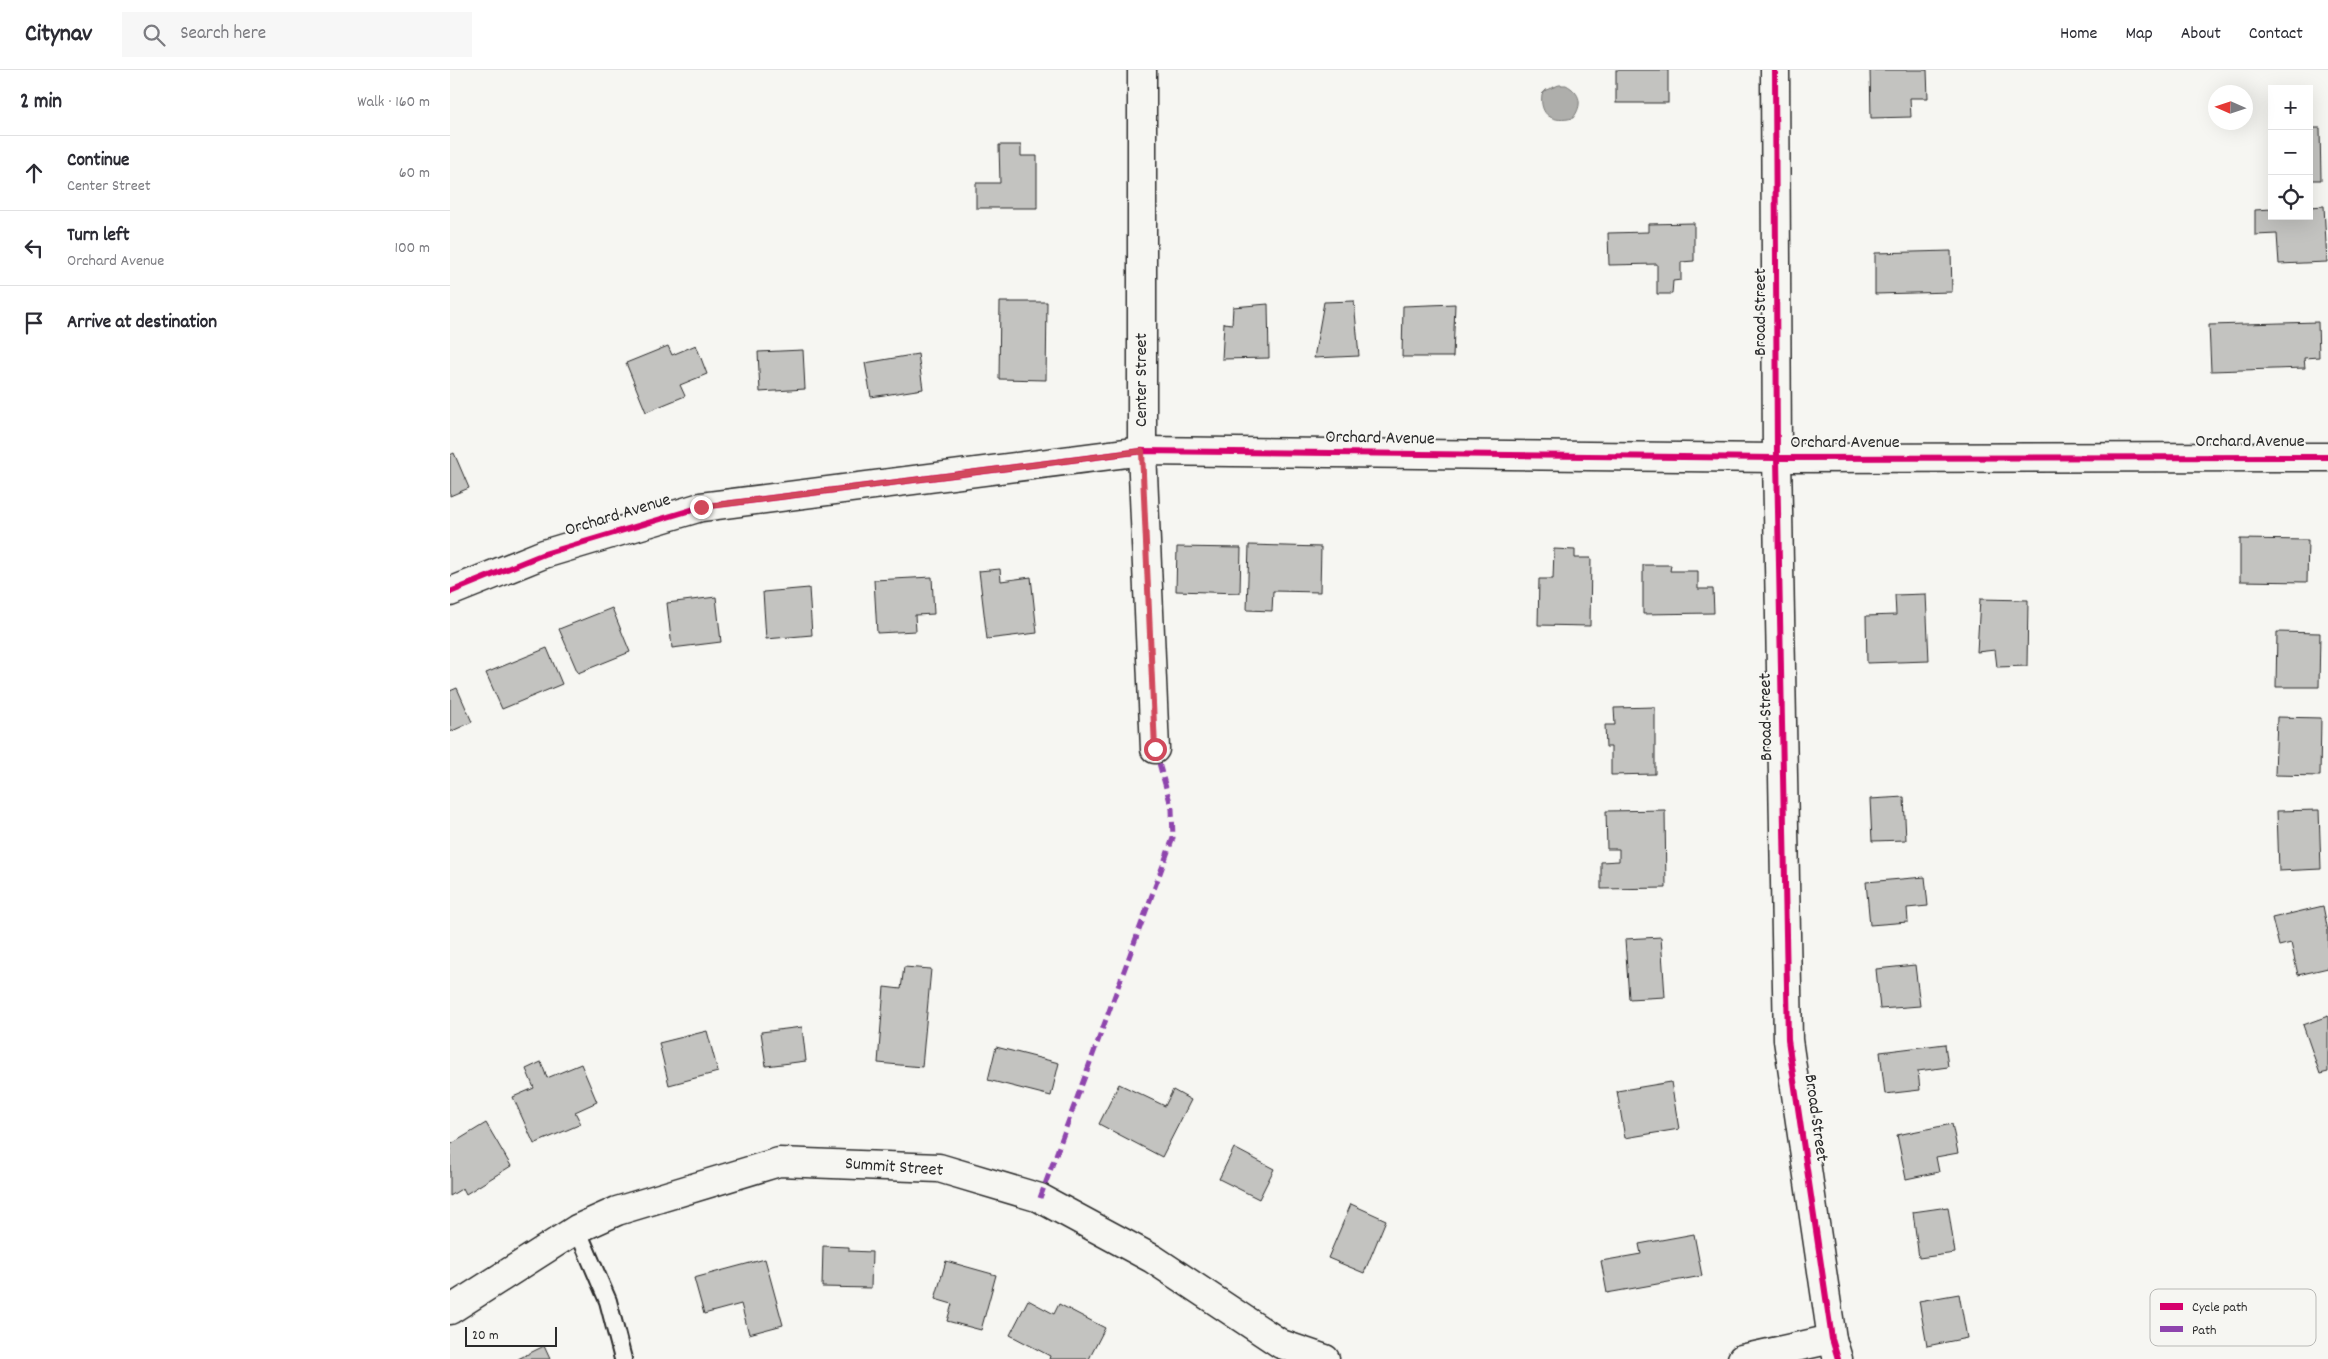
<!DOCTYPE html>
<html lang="en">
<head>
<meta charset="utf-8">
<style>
	:root { --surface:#fff; --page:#f7f7f7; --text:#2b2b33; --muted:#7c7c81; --line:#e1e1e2 }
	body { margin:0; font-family:Dekko,sans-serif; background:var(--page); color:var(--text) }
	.controls { position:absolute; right:15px; top:15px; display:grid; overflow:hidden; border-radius:0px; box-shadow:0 5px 20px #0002 }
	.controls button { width:45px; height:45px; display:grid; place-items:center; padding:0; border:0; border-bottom:1px solid var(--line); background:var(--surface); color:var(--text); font:25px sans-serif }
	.compass { position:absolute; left:1758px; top:15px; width:45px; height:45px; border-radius:50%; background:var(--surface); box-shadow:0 5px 20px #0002; rotate:273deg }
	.scale { position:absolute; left:15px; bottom:12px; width:92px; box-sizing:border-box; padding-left:5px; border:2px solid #2b2b2b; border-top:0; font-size:14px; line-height:18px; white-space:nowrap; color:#2b2b2b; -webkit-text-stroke:4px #f6f6f2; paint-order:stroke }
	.stop { position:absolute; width:15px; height:15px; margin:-11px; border:4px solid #d1495b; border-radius:50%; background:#fff }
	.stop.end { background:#d1495b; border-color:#fff; box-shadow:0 1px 5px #0008 }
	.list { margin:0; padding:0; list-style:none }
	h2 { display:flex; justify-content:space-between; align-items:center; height:65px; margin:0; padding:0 20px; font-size:21px }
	h2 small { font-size:16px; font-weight:400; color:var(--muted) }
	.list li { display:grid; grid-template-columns:32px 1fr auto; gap:15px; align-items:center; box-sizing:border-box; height:75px; padding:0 20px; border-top:1px solid var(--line) }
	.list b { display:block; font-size:19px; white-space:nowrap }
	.list p { margin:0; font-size:16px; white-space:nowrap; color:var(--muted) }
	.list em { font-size:16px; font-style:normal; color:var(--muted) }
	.icon { flex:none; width:28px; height:28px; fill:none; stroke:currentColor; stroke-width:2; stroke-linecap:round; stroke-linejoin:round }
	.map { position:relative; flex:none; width:1878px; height:1289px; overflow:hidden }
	header { display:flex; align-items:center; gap:30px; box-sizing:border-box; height:70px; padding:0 25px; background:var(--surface); border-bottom:1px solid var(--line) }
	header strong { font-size:24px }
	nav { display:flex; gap:28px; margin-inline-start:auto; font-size:18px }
	.search { width:350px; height:45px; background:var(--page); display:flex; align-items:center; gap:12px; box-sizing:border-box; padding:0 18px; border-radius:0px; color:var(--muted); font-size:19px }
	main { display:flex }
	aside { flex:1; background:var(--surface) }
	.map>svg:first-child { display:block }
	.water { fill:#aeaeab; stroke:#7a7a78 }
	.building { fill:#c3c3c0; stroke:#2b2b2b }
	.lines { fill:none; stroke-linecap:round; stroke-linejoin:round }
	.service-casing { stroke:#2b2b2b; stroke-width:20 }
	.minor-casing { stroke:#2b2b2b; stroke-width:31 }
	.service { stroke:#f6f6f2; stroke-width:16 }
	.minor { stroke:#f6f6f2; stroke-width:28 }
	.quiet { stroke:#8e44ad; stroke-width:5; stroke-dasharray:10 5; stroke-linecap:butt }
	.cycleway-casing { stroke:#f6f6f2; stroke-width:9 }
	.cycleway { stroke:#d6006c; stroke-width:6 }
	.route { stroke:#d1495b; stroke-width:6 }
	.labels { text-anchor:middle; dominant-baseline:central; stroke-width:4; stroke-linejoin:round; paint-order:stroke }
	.street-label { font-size:18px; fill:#2b2b2b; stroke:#f6f6f2 }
	.key { fill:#f6f6f2; stroke:#b9b9b6; stroke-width:1 }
	.key-label { font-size:14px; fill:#2b2b2b }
</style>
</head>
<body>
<header>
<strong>Citynav</strong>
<div class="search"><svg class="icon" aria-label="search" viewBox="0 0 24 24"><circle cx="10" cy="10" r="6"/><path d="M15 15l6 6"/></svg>Search here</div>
<nav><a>Home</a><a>Map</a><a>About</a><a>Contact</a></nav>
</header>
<main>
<aside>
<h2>2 min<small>Walk · 160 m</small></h2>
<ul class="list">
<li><svg class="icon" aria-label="ahead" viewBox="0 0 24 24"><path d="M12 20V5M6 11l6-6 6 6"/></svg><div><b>Continue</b><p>Center Street</p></div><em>60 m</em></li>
<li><svg class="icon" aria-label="left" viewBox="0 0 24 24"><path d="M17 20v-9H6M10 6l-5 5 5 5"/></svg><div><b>Turn left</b><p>Orchard Avenue</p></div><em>100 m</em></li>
<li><svg class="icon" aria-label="arrive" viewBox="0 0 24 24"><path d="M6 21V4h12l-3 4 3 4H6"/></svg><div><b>Arrive at destination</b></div></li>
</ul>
</aside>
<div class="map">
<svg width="1878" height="1289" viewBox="0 0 1878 1289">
	<rect width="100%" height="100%" fill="#f6f6f2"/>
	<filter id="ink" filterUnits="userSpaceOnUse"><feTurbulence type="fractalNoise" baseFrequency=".02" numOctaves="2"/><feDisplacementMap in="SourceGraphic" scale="10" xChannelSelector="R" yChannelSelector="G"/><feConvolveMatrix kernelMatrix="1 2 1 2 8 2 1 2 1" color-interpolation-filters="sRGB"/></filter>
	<g filter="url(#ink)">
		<path class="water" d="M1109 15H1116C1131 23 1133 35 1123 48 1103 53 1089 46 1092 24L1096 20Z"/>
		<g class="building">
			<rect x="1166" y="0" width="52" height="33"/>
			<path d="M1420 0H1477L1478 28H1460L1461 47 1421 48Z"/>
			<path d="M1859 58H1870L1871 110H1859Z"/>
			<path d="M549 75H571V86H587V138H526V113H550Z"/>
			<path d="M1874 136 1877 192 1829 194 1827 164 1805 165V140L1822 139V146H1859V137Z"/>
			<path d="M1244 153V191L1231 192V210L1223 211 1222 224H1207V194L1159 195 1158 163 1198 162V154Z"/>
			<path d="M1501 181 1502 222 1425 224V183Z"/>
			<path d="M904 231 909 286 864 288 874 232Z"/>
			<path d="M550 232H597L596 310 549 309Z"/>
			<path d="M818 234 819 288 772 289 774 253 782 254 783 237Z"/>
			<path d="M1005 234 1003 287H952L953 236Z"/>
			<path d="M1868 252 1869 287 1854 288 1855 298 1761 301 1759 255Z"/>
			<path d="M246 275 257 304 230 315 235 326 196 342 176 293 218 276 222 285Z"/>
			<path d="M353 280 355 319 310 322 308 282Z"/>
			<path d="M468 284 473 319 421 327 415 293Z"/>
			<path d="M4 383 19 418 0 426V385Z"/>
			<path d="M1790 469 1858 470 1857 512 1790 511Z"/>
			<path d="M799 475 871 477 870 522 823 521 822 541 797 540Z"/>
			<path d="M727 477 791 478 790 523 726 521Z"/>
			<path d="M1104 479 1125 480V488H1141L1140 556 1088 555 1089 509H1103Z"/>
			<path d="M1193 495H1221L1220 501H1248V519H1263L1264 543 1193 544Z"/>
			<path d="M550 499 551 511 581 507 587 563 537 569 529 501Z"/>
			<path d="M482 507 484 544 465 545 466 561 427 563 424 510Z"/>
			<path d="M359 518 362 565 316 569 313 522Z"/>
			<path d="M1476 524 1479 591 1417 593 1416 546 1446 545 1445 525Z"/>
			<path d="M266 527 271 572 222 578 217 533Z"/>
			<path d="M1530 529 1578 530 1577 596 1547 597 1545 580 1527 582Z"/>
			<path d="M162 538 180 582 128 603 109 559Z"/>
			<path d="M1827 562 1870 563 1869 617H1826Z"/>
			<path d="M97 578 112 614 52 639 36 603Z"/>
			<path d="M7 618 22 652 0 662V621Z"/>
			<path d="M1205 637V704L1161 705V677H1156L1155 655H1165L1164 638Z"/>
			<path d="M1827 647 1871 648 1870 706 1825 705Z"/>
			<path d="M1454 727 1456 770 1422 771 1420 729Z"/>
			<path d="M1215 740 1216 818 1151 819V792L1169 791V779H1157L1156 741Z"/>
			<path d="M1869 740 1871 799 1829 801 1827 741Z"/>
			<path d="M1475 807 1478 836 1457 838 1458 852 1420 855 1416 812Z"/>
			<path d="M1873 836 1878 861V898L1848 905 1841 873 1829 876 1822 848Z"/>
			<path d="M1211 867 1215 927 1179 929 1175 869Z"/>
			<path d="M1465 895 1470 936 1430 939 1426 899Z"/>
			<path d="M454 897 481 899 472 997 428 993 434 917 451 919Z"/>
			<path d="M1878 946V1002L1870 1004 1853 955Z"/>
			<path d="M352 957 356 991 316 996 311 962Z"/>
			<path d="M257 961 268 1002 219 1015 209 973Z"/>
			<path d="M1495 974 1498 997 1468 1001 1470 1020 1435 1024 1430 982Z"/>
			<path d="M546 977 609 993 601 1026 538 1010Z"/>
			<path d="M91 992 97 1008 131 994 147 1032 125 1042 131 1054 84 1074 63 1027 84 1018 76 999Z"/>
			<path d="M1221 1012 1229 1059 1175 1068 1167 1021Z"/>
			<path d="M669 1014 715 1036 723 1020 741 1030 712 1087 649 1054Z"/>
			<path d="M36 1053 61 1096 16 1124 13 1118 0 1126V1075Z"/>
			<path d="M1502 1054 1508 1083 1486 1087 1489 1102 1456 1109 1447 1065Z"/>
			<path d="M784 1078 824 1099 809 1129 769 1109Z"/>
			<path d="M901 1134 936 1150 914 1203 878 1188Z"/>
			<path d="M1498 1137 1505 1183 1469 1188 1463 1142Z"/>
			<path d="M1244 1164 1252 1206 1157 1223 1151 1191 1191 1184 1189 1174Z"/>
			<path d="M373 1176 399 1177V1181L422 1182 421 1218 372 1217Z"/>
			<path d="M315 1189 333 1255 299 1264 291 1234 254 1244 244 1208Z"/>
			<path d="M496 1191 546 1205 531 1260 497 1251 502 1234 485 1229Z"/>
			<path d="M1509 1224 1517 1268 1477 1276 1469 1231Z"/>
			<path d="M578 1230 604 1244 609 1234 655 1258 639 1289H599L600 1286 560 1265Z"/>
			<path d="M94 1276 100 1289H68Z"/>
		</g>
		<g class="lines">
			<defs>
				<path id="service" d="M127 1159 158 1231 173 1289"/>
				<g id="minor">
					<path d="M692 0V381L705 679"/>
					<path d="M1325 0 1327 388 1338 970 1382 1269 1388 1289"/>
					<path d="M0 522 94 484 251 437 692 381 1327 388 1878 387"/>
					<path d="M0 1240 127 1159 167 1141 329 1092 489 1098 590 1128 703 1189 831 1274 875 1289"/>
					<path d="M1292 1289 1382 1269"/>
				</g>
			</defs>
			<use href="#service" class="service-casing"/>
			<use href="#minor" class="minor-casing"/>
			<use href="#service" class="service"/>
			<use href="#minor" class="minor"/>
			<path class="quiet" d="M590 1128 723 768 722 739 705 679"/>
			<defs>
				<g id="cycleway">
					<path d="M1325 0 1327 388 1338 970 1382 1269 1388 1289"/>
					<path d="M0 522 94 484 251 437 692 381 1327 388 1878 387"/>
				</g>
			</defs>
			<use href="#cycleway" class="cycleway-casing"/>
			<use href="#cycleway" class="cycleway"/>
		</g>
	</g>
	<g class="lines" filter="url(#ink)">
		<path class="route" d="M251 437 692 381 705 679"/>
	</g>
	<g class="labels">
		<g class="street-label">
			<text transform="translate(1311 242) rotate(-90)">Broad Street</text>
			<text transform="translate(692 310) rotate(-90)">Center Street</text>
			<text transform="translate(930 369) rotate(1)">Orchard Avenue</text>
			<text x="1800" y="372">Orchard Avenue</text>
			<text x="1395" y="373">Orchard Avenue</text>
			<text transform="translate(168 446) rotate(-17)">Orchard Avenue</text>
			<text transform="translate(1317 647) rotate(-91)">Broad Street</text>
			<text transform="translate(1365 1048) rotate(82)">Broad Street</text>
			<text transform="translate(444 1098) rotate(4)">Summit Street</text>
		</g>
	</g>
	<rect x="1700" y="1219" width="166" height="57" rx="8" class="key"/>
	<rect x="1710" y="1233" width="23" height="7" fill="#d6006c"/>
	<rect x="1710" y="1256" width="23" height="6" fill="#8e44ad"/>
	<g class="key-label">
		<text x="1742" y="1241">Cycle path</text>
		<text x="1742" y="1264">Path</text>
	</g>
</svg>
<div class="controls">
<button>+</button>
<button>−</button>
<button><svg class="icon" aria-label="locate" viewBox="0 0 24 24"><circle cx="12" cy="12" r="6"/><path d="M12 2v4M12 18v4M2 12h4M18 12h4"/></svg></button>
</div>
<svg class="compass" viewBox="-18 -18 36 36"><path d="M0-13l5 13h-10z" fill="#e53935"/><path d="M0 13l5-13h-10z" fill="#7c7c81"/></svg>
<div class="scale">20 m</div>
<div class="stop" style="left:705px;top:679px"></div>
<div class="stop end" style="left:251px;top:437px"></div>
</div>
</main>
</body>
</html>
